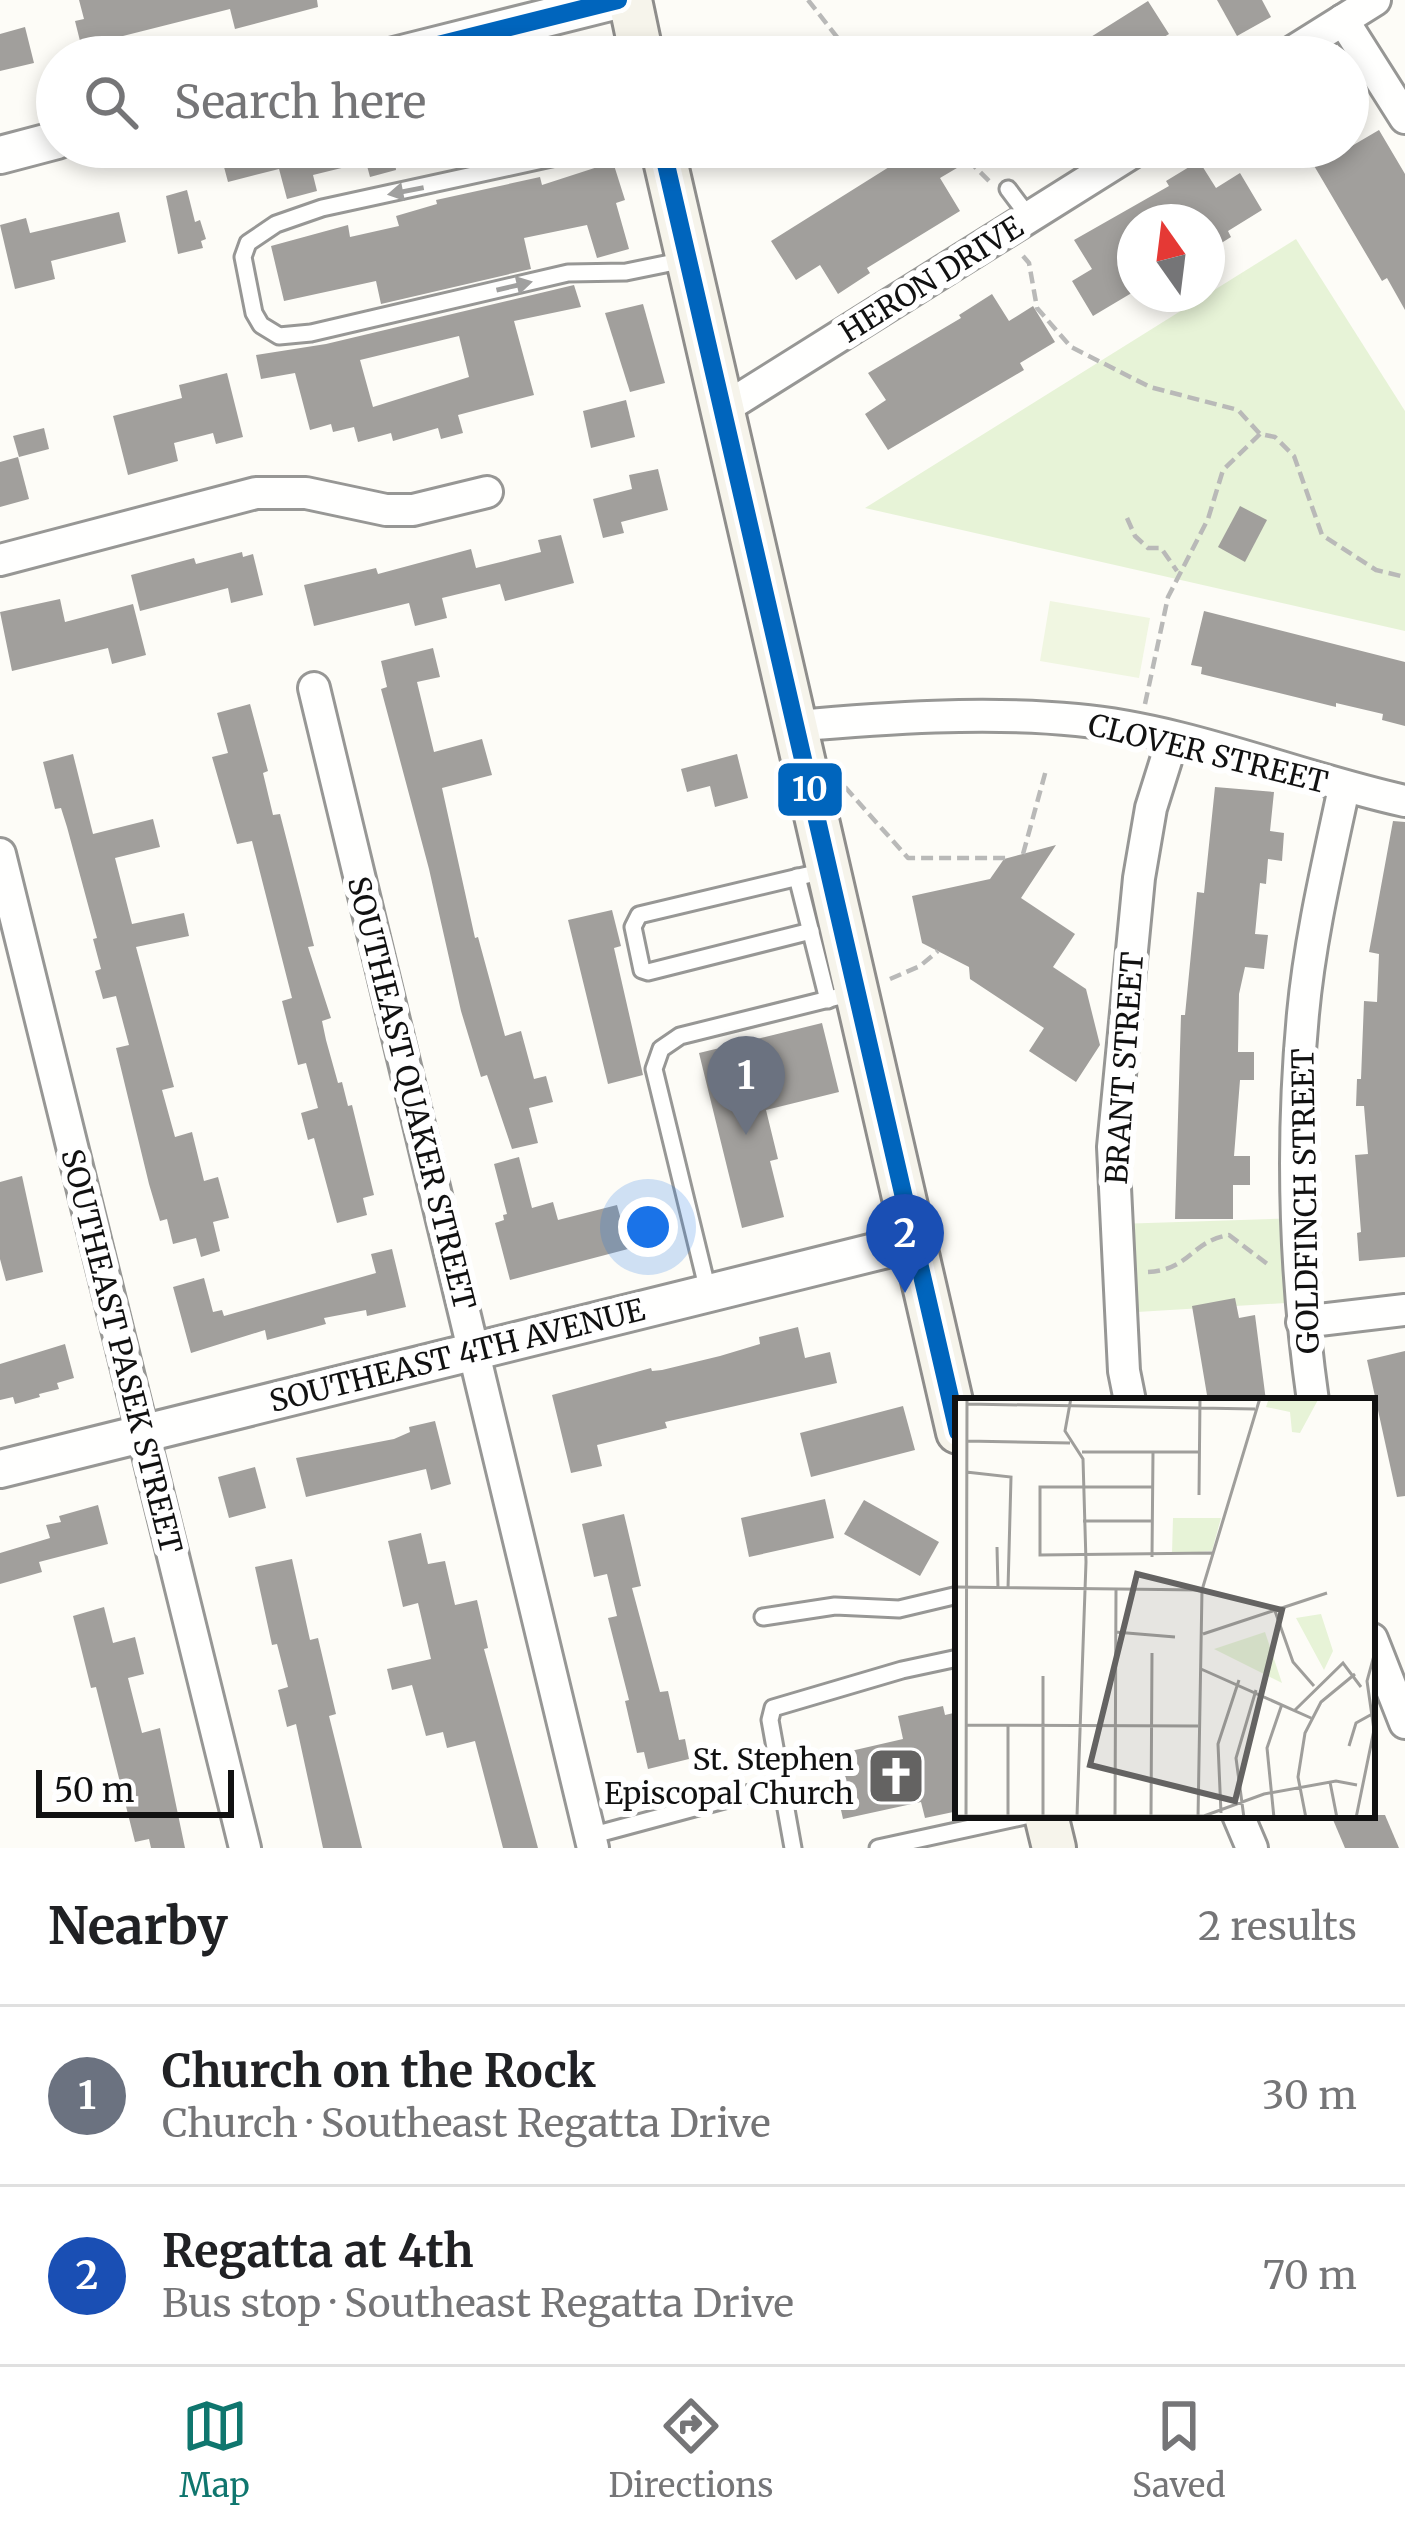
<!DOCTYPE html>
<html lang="en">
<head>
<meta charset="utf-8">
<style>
	:root { --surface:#fff; --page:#f6f6f6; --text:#202124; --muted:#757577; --line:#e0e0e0; --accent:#0f766e }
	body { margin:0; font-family:Merriweather,serif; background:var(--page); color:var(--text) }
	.compass { position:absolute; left:1117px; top:204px; width:108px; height:108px; border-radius:50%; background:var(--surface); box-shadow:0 6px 18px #0003; rotate:346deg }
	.scale { position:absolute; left:36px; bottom:30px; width:198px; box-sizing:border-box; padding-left:12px; border:6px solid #111; border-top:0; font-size:33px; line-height:42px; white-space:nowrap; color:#111; -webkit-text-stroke:9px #fff; paint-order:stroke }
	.you { position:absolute; left:648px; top:1227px; width:42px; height:42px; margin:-30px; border:9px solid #fff; border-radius:50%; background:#1a73e8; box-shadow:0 0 0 18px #1a73e833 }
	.badge { display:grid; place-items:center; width:78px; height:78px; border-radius:50%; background:var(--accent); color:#fff; font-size:39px; font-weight:700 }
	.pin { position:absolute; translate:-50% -99px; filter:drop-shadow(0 3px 6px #0008) }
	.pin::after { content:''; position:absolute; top:63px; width:42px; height:36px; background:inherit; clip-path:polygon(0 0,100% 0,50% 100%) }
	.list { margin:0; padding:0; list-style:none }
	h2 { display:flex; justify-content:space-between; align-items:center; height:156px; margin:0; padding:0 48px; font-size:51px }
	h2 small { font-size:39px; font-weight:400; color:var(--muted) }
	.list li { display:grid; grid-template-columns:78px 1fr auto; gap:36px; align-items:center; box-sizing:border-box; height:180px; padding:0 48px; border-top:3px solid var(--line) }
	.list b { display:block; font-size:45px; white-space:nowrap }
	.list p { margin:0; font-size:39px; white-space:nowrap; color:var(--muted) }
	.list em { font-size:39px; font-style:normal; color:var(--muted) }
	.icon { flex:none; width:66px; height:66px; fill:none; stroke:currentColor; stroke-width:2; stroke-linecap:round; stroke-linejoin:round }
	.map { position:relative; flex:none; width:1405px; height:1848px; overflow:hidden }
	.search { position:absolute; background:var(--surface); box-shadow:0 6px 18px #0003; left:36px; right:36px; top:36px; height:132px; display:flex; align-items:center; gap:30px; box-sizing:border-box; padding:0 42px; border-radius:66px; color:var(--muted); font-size:45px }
	.sheet { height:516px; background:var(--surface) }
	nav { display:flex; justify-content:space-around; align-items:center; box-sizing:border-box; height:168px; border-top:3px solid var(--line); background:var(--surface); font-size:33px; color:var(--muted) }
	nav a { display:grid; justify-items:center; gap:6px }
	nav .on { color:var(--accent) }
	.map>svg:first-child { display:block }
	.green { fill:#e7f3d7 }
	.pitch { fill:#f0f6e1 }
	.building { fill:#a19f9c; fill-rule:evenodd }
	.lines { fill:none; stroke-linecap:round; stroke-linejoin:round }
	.service-casing { stroke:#979795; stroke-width:21 }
	.minor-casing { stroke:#979795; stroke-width:36 }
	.tertiary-casing { stroke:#979795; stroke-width:42 }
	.secondary-casing { stroke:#8e8d8b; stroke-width:48 }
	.path { stroke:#b9b9b8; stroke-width:4.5; stroke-dasharray:12 6; stroke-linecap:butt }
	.service { stroke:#fffffe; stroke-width:15 }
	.minor { stroke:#fffffe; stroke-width:30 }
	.tertiary { stroke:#fffffe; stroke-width:36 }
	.secondary { stroke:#f6f4eb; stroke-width:42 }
	.bus-1-casing { stroke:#fff; stroke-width:27 }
	.bus-1 { stroke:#0065bd; stroke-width:18 }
	.oneway { fill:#a0a09f }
	.labels { text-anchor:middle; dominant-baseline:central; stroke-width:12; stroke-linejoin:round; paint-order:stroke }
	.street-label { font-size:30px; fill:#111; stroke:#fff }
	.poi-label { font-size:30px; fill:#111; stroke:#fff; text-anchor:end }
	.inset-road { fill:none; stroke:#9f9e9b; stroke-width:3 }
	.view { fill:#646362; fill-opacity:0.15; stroke:#646362; stroke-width:6 }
	.inset-edge { fill:none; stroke:#111; stroke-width:6 }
	.line-badge { stroke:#fff; stroke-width:4.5 }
	.badge-label { font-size:33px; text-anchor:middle; font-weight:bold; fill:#fff }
</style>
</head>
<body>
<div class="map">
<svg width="1405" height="1848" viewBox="0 0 1405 1848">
	<rect width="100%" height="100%" fill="#fdfcf7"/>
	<g class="green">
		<path d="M1296 239 1405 411V631L865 508Z"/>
		<path d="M1299 1218 1301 1302 1121 1313 1117 1224Z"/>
	</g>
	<path class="pitch" d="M1050 601 1150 618 1139 678 1040 661Z"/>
	<g class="building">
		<path d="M79 0H317L318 7 235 29 230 9 119 37 124 54 84 57 75 21 84 19Z"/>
		<path d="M1217 0H1262L1271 17 1237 36Z"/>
		<path d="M1148 1 1169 34 1148 47 1154 57H1059Z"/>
		<path d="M25 27 34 63 0 71V34Z"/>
		<path d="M1379 130 1405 174V310L1387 278 1382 281 1303 147H1350Z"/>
		<path d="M240 147H394L396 170 370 177 366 162 313 175 317 191 287 199 279 169 228 182 220 152Z"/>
		<path d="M921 147H951L962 165 940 178 960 211 867 268 870 273 838 294 820 265 796 280 771 241Z"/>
		<path d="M1199 161 1216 188 1240 173 1262 210 1228 231 1231 237 1207 252V222H1135V291L1093 316 1072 281 1092 269 1074 240 1169 186 1166 181Z"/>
		<path d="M613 162 625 200 616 203 629 249 597 258 587 225 524 238 531 269 381 304 376 281 284 301 271 246 348 225 350 237 399 226 396 216 437 204 436 200 540 177 542 185Z"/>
		<path d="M187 190 195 222 200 220 206 239 201 241 203 248 178 254 166 196Z"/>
		<path d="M119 212 126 242 51 261 55 279 15 289 0 225 26 218 30 233Z"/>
		<path d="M574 285 581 307 514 321 534 395 458 415 463 433 441 439 438 428 393 441 391 433 358 442 354 427 333 432 331 424 310 430 295 373 261 379 256 355 326 344ZM459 336 469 377 373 407 360 360Z"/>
		<path d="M992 294 1009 321 1033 306 1055 342 1020 363 1024 370 888 450 865 414 886 400 868 373 961 318 959 315Z"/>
		<path d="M643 304 665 383 630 392 605 313Z"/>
		<path d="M227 373 243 437 216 444 213 433 174 443 178 461 128 475 113 416 182 398 179 385Z"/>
		<path d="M626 400 635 437 591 448 583 411Z"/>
		<path d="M44 428 49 449 19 457 13 436Z"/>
		<path d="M18 457 29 499 0 507V462Z"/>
		<path d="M658 469 668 510 621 522 624 533 603 538 593 499 632 489 629 475Z"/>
		<path d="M1240 506 1267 520 1245 562 1218 547Z"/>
		<path d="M561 535 574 583 505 601 500 584 442 598 447 618 415 626 409 603 314 626 304 585 376 568 378 574 471 549 476 568 541 552 538 540Z"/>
		<path d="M242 552 243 557 253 554 263 595 231 603 228 588 140 611 131 575 194 558 196 564Z"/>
		<path d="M60 599 65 622 133 604 146 655 112 664 108 648 12 671 0 612Z"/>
		<path d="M1204 611 1405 662V726L1382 720 1383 714 1336 703V707L1201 674 1202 667 1191 665Z"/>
		<path d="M433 648 440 677 417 682 434 752 482 739 492 775 442 788 475 938 478 937 505 1036 521 1031 534 1079 546 1076 553 1102 529 1108 538 1143 512 1149 487 1075 481 1077 461 1011 429 869 381 689 387 687 381 661Z"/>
		<path d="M250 704 268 771 263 773 273 815 280 814 314 946 308 947 331 1018 322 1021 326 1040 338 1083 342 1082 348 1106 352 1105 374 1195 363 1198 367 1215 337 1223 314 1138 308 1140 301 1113 318 1108 306 1063 298 1065 282 1001 292 998 252 841 237 844 212 757 228 753 217 713Z"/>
		<path d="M73 754 93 834 153 819 160 847 115 858 132 924 184 913 189 936 136 947 174 1087 162 1090 175 1137 192 1132 204 1181 218 1177 229 1218 213 1222 220 1251 201 1257 196 1238 173 1244 167 1219 160 1221 149 1184 116 1048 129 1045 116 996 103 999 95 971 101 969 93 939 97 938 67 827 61 808 55 809 43 762Z"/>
		<path d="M737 754 748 798 715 807 710 786 687 792 681 769Z"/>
		<path d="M1215 787 1274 792 1270 831 1284 833 1282 861 1268 859 1266 884 1260 883 1255 934 1268 935 1264 969 1245 967 1239 994 1238 1052H1254V1080H1240L1234 1156H1250V1185H1233V1219H1175L1181 1015H1185L1197 892 1204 893Z"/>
		<path d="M1393 821 1405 822V1257L1359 1261 1357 1233 1361 1232 1355 1155 1368 1154 1364 1106H1356L1357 1079H1361L1364 1001 1377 1002 1379 954 1369 952Z"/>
		<path d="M1056 845 1021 898 1075 934 1053 967 1086 989 1100 1045 1076 1082 1029 1051 1044 1028 970 979 969 967 922 943 912 896 990 879 1004 859Z"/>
		<path d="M612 910 621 946 614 948 643 1075 608 1084 568 920Z"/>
		<path d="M822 1023 839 1092 766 1110 778 1159 770 1161 784 1217 742 1228 699 1053Z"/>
		<path d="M519 1157 532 1208 553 1202 558 1220 617 1205 620 1216 638 1211 647 1244 510 1280 495 1223 504 1220 503 1215 507 1214 494 1164Z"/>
		<path d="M22 1176 43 1272 6 1281 0 1259V1182Z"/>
		<path d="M392 1249 406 1307 367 1316 366 1310 324 1318 326 1324 267 1340 265 1330 191 1353 173 1287 204 1278 213 1312 222 1310 224 1316 376 1273 371 1254Z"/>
		<path d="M1235 1298 1239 1318 1255 1315 1266 1401H1208L1192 1306Z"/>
		<path d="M798 1327 805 1358 830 1352 837 1383 665 1422 667 1428 597 1445 602 1466 571 1473 552 1395 651 1368 652 1371 662 1370 720 1356 760 1344 759 1337Z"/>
		<path d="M65 1344 74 1378 57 1383 59 1389 39 1394 40 1397 15 1404 13 1397 0 1400V1364Z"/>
		<path d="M1405 1351V1496L1397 1497 1367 1360Z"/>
		<path d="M903 1406 915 1450 811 1477 800 1433Z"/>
		<path d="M435 1421 451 1484 431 1490 426 1469 306 1497 296 1458 394 1439 410 1432 409 1427Z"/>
		<path d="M255 1467 266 1508 229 1518 218 1477Z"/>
		<path d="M825 1499 834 1538 749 1557 741 1518Z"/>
		<path d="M864 1500 939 1542 920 1576 844 1534Z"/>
		<path d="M98 1505 108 1544 39 1562 42 1572 0 1584V1553L50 1538 46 1525 61 1522 59 1516Z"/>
		<path d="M624 1514 641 1586 632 1588 660 1692 668 1691 679 1740 685 1739 689 1759 648 1769 644 1752 637 1753 625 1701 629 1700 608 1618 617 1616 607 1574 594 1577 582 1524Z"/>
		<path d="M421 1533 428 1564 445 1561 455 1605 477 1600 488 1648 484 1649 538 1848H503L475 1741 447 1748 443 1732 426 1736 412 1685 392 1690 387 1669 431 1659 418 1603 403 1607 388 1541Z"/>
		<path d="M292 1559 310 1640 318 1638 336 1714 329 1716 362 1848H323L296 1724 287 1727 278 1690 288 1687 277 1644 272 1645 255 1567Z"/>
		<path d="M104 1607 113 1643 135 1637 144 1674 128 1678 142 1733 160 1728 185 1848H151L149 1839 135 1842 96 1687 91 1688 73 1616Z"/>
		<path d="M943 1706 945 1715 958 1712V1811L925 1818 921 1802 843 1819 829 1756 903 1739 898 1716Z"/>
		<path d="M1331 1815H1385L1399 1848H1345Z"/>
	</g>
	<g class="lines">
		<defs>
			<g id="service">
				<path d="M602 147 322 208 276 224 248 243 243 257 254 313 261 325 279 336 311 333 568 273 626 272 685 260"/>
				<path d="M1008 189 1029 217"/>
				<path d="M797 877 828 1000"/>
				<path d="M811 931 648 972 642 970 633 927 639 915 824 871"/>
				<path d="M708 1291 654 1069 661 1049 680 1036 853 993"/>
				<path d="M763 1617 835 1606 899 1609 958 1595"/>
				<path d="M590 1836 780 1785"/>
				<path d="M793 1848 770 1720 773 1708 902 1670 958 1658"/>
				<path d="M878 1848 1030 1815"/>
			</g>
			<g id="minor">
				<path d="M1343 20 1405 118"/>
				<path d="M1284 57 1375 0"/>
				<path d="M720 411 1141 147"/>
				<path d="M0 560 256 493H306L386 510H413L487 492"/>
				<path d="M314 688 593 1848"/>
				<path d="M794 726C886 718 984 711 1077 720 1188 730 1296 777 1405 801"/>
				<path d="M0 854 245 1848"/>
				<path d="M1302 1322 1405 1310"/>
				<path d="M1130 1401 1124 1371 1113 1147 1139 878 1151 808 1173 738"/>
				<path d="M1313 1401C1295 1274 1291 1142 1303 1014 1310 938 1328 863 1344 788"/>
				<path d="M1372 1639 1405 1723"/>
				<path d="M1238 1815 1252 1848"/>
			</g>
			<g id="tertiary">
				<path d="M390 57 618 0"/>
				<path d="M0 155 57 140"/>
				<path d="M0 1469 915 1242"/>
			</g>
			<g id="secondary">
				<path d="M630 0 642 57"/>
				<path d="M662 147 958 1432"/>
				<path d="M1046 1815 1054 1848"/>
			</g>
		</defs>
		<use href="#service" class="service-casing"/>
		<use href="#minor" class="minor-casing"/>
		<use href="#tertiary" class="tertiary-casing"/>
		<use href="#secondary" class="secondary-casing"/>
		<g class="path">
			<path d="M808 0 848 51 858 57"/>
			<path d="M955 147 991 183"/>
			<path d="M1023 256 1029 263 1037 308 1071 347 1150 387 1238 410 1260 434 1275 437 1294 456 1322 535 1376 570 1405 577"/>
			<path d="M1127 518 1135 536 1148 548H1161L1177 571"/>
			<path d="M1145 704 1168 597 1208 519 1223 470 1260 434"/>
			<path d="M845 787 908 858H1009"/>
			<path d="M1023 854 1046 770"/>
			<path d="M890 979 920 966 938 951"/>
			<path d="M1148 1272C1190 1270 1191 1241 1229 1235L1270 1266"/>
		</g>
		<use href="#service" class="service"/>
		<use href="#minor" class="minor"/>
		<use href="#tertiary" class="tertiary"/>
		<use href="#secondary" class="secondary"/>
		<defs>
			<g id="bus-1">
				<path d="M390 57 618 0"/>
				<path d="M662 147 958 1432"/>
			</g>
		</defs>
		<use href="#bus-1" class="bus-1-casing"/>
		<use href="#bus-1" class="bus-1"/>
	</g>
	<defs><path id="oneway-solid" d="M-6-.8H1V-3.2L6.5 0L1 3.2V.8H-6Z" transform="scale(3)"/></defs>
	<g class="oneway">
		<use href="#oneway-solid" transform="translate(406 191) rotate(169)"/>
		<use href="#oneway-solid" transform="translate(514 286) rotate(-13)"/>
	</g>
	<defs>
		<symbol id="church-square" viewBox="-11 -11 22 22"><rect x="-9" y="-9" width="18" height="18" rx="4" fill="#646362" stroke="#fff"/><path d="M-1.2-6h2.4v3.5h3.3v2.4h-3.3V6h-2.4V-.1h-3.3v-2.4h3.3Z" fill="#fff"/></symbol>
	</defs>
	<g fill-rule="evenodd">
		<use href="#church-square" x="863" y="1743" width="66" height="66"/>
	</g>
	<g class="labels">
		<g class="street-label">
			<text transform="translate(931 279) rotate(-32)">HERON DRIVE</text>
			<text transform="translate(1208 753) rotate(14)">CLOVER STREET</text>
			<text transform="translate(1124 1068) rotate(-86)">BRANT STREET</text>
			<text transform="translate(412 1093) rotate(76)">SOUTHEAST QUAKER STREET</text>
			<text transform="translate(1305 1201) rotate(-91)">GOLDFINCH STREET</text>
			<text transform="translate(122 1351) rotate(76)">SOUTHEAST PASEK STREET</text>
			<text transform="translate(457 1355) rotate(-14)">SOUTHEAST 4TH AVENUE</text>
		</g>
		<g class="poi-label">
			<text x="854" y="1759">St. Stephen<tspan x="854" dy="34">Episcopal Church</tspan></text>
		</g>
	</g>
	<g transform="translate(955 1398)">
		<rect width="420" height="420" fill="#fdfcf7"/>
		<path d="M314 0H364L345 35 337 34 335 14 311 9ZM218 120H266L257 153 217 156ZM366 216 378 253 369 272 341 220ZM310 234 327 285 259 251Z" fill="#e7f3d7"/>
		<path class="inset-road" d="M116 0 110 33 128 61 131 164 122 418M12 6 300 11M11 43 115 45M127 54H245M11 74 56 79 53 191M198 89H85V157L257 155M244 97 245 0M128 123H197M42 149 43 191M197 159 198 54M0 189 246 192M320 213 338 264 359 288M160 234 220 239M248 236 372 195M246 271 356 320M340 312 388 265 406 289M11 327 243 328M394 348 401 325 419 315M375 384 382 420M266 415 263 346 284 282M0 418H249L309 396 381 383 402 387M53 418V327M88 418V278M160 418 161 192M196 418 197 255M11 420 12 0M243 420 247 192 305 0M289 420 281 360 301 292M319 420 312 350 327 306M351 420 343 379 350 335 366 304 400 276M401 420 419 332 412 283 420 254"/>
		<path class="view" d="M182 176 327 212 280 403 135 367Z"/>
		<rect width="420" height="420" class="inset-edge"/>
	</g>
	<rect class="line-badge" x="776" y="761" width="68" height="57" rx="12" fill="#0065bd"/>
	<g class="badge-label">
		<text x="810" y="801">10</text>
	</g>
</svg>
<svg class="compass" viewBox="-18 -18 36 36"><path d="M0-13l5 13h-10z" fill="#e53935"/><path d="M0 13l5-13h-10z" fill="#757577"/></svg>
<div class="scale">50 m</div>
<div class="you"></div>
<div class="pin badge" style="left:746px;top:1135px;background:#6b7280">1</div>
<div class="pin badge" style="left:905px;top:1293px;background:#1a4fb4">2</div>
<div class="search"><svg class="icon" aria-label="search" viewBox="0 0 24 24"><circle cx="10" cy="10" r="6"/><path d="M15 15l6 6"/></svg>Search here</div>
</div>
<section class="sheet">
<h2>Nearby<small>2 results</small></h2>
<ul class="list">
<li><span class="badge" style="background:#6b7280">1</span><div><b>Church on the Rock</b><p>Church · Southeast Regatta Drive</p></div><em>30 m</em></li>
<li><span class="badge" style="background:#1a4fb4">2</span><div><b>Regatta at 4th</b><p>Bus stop · Southeast Regatta Drive</p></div><em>70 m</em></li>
</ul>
</section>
<nav>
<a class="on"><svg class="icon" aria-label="map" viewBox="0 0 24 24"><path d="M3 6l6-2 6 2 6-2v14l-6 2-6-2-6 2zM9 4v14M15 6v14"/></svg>Map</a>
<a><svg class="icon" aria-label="directions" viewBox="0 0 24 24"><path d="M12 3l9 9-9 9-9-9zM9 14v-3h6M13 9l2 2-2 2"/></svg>Directions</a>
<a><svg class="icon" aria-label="saved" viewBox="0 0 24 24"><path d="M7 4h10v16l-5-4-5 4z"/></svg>Saved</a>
</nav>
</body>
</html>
